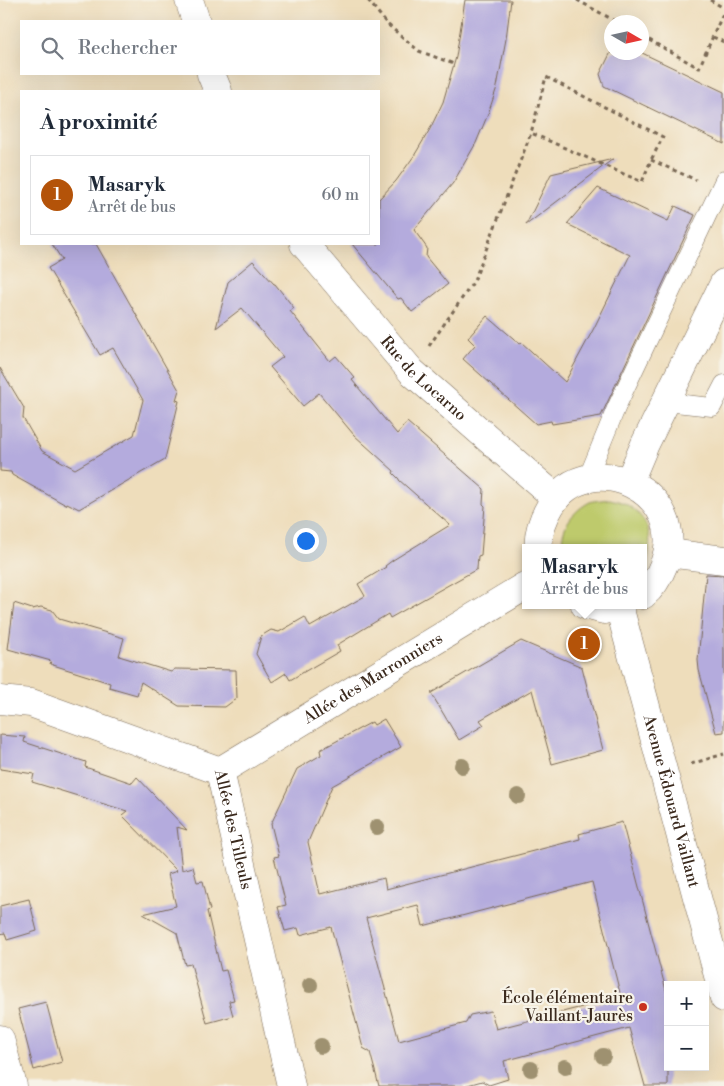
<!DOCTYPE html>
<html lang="fr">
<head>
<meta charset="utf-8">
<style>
	:root { --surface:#fff; --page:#f2f2f3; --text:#1f2937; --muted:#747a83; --line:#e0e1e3; --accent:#b45309 }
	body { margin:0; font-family:"Libre Bodoni",serif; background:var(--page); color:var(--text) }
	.controls { position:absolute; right:15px; bottom:15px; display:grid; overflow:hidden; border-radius:0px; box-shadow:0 5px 20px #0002 }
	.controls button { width:45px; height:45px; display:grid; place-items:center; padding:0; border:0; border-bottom:1px solid var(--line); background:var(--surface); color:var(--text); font:25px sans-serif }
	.compass { position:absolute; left:604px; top:15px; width:45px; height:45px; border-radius:50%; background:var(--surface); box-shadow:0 5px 20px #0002; rotate:99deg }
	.you { position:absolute; left:305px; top:540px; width:18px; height:18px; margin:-12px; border:4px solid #fff; border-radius:50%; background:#1a73e8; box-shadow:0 0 0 8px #1a73e833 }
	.badge { display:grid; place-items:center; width:32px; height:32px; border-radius:50%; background:var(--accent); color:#fff; font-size:16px; font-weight:700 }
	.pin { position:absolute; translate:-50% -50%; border:2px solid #fff; box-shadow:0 1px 5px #0006 }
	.popup { position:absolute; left:522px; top:544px; width:125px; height:65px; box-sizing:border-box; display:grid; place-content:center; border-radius:0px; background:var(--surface); filter:drop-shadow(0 1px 4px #0005); font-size:16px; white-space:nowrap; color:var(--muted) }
	.popup b { font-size:19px; color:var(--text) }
	.popup::after { content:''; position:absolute; left:50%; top:100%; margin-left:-10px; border:10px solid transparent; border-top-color:var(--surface) }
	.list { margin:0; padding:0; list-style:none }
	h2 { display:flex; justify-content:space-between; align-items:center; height:65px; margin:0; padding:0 20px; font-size:21px }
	h2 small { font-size:16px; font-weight:400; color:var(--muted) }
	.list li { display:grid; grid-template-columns:32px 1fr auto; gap:15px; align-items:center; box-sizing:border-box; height:80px; margin:0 10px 10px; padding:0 10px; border:1px solid var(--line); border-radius:0px }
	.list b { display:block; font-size:19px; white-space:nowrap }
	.list p { margin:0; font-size:16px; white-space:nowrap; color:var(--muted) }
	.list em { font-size:16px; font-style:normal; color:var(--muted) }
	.icon { flex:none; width:28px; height:28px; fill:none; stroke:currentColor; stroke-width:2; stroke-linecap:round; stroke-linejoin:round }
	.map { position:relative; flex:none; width:724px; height:1086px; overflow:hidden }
	.search { position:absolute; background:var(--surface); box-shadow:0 5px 20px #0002; left:20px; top:20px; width:360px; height:55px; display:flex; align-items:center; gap:12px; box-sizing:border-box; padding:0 18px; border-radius:0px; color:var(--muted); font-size:19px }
	.panel { position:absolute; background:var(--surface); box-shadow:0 5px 20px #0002; left:20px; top:90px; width:360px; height:155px; border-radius:0px }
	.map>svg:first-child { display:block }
	.green { fill:#beca6c; stroke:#7c7a45 }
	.building { fill:#b4abdd; fill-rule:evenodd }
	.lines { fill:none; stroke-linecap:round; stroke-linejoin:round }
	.service-casing { stroke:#7a6955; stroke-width:19 }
	.minor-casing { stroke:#7a6955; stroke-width:29 }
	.path { stroke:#7a6955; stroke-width:3; stroke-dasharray:4 4; stroke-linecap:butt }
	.service { stroke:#fff; stroke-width:18 }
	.minor { stroke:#fff; stroke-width:28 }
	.tree { fill:#9e9170 }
	.poi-dot { fill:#c8321e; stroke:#f7f3e8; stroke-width:2 }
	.labels { text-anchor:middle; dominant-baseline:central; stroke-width:4.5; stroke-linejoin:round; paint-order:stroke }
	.street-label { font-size:16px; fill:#3b2a1e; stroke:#f7f3e8 }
	.poi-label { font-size:16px; fill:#3b2a1e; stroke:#f7f3e8; text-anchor:end }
</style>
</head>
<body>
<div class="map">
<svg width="724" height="1086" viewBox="0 0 724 1086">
	<rect width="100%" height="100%" fill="#f7f3e8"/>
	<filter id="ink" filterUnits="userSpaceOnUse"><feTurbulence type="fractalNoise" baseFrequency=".02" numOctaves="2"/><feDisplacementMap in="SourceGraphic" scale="10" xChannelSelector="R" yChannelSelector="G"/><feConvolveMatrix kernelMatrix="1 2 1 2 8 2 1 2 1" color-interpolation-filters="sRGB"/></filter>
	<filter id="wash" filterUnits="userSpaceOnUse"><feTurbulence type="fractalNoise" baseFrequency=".0096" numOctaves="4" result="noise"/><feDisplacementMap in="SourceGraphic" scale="20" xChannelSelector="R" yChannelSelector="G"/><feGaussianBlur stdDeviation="1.12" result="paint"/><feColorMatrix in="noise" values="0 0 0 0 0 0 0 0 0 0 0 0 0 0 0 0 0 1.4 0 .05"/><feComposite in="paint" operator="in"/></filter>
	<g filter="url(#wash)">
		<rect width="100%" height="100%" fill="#edb"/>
		<path class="green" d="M610 499C617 501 624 502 629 506 653 522 654 546 643 570V548H563C559 528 574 510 590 502 596 500 604 500 610 499Z"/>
		<g id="blocks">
			<g class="building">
				<path d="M465 0H511L506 39 497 87 488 114 476 143 453 183 414 230 427 248 426 257 448 284 412 312 401 298 398 299 352 244H379V199L396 181 414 156 430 129 443 102 456 57Z"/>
				<path d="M611 52H640L724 92V144L604 86 600 74Z"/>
				<path d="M613 159 526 225 551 174Z"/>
				<path d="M598 188 668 221 675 206 695 215 601 416 552 424 551 421 536 424 463 359 475 345 468 338 487 316 520 344 521 342 565 382 594 328 630 255 567 224Z"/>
				<path d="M52 244H96L179 390 176 400 179 401 165 459 79 509 67 503 66 505 12 475 11 472 0 471V368L24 408 23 418 42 451 75 469 134 435 143 400 113 348 100 355 48 268 62 260Z"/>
				<path d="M253 261 274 284H275L294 308 290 311 330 361 336 356 355 378 352 380 397 434 407 422 484 489 483 504 485 506 481 555 478 556 477 569 390 618 388 614 337 645 340 651 290 680 286 673 272 682 256 654 261 636 271 630 279 632 305 617 310 627 365 596 358 584 386 567 385 566 393 560 450 525 399 480V479L393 473 394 471 354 435 319 393 303 406 270 367 283 357 242 308 216 328 228 282Z"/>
				<path d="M706 574 724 575V732L716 733 699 670 698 660Z"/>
				<path d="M14 603 32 609 41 607 52 610 59 619 124 638 119 656 171 672 175 669 236 670 237 698 225 707 179 706 141 682 137 695 109 687 110 683 50 664 51 661 8 649Z"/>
				<path d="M521 641 582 667 603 750 552 764 532 690 480 720 484 725 459 740 431 693Z"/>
				<path d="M384 719 401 747 332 786 308 842 320 894 384 878 386 889 580 839 579 834 622 822 668 998V1086H645L629 1028 504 1061 508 1079 489 1085 482 1081 464 1086H379L370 1052 363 1048 331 927 300 935 298 928 285 931 278 907 286 905 274 857 279 856 271 824 297 769 321 755 320 750 372 722 374 725ZM592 882 621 997 496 1029 491 1011 470 1015 466 1023 399 1041 366 918 418 905 423 926Z"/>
				<path d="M0 735 25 737 24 742 86 762 85 767 132 783 137 777 187 830 177 827 182 870 193 867 197 882 203 881 210 910 207 911 221 971 226 970 234 1000 229 1001 233 1016 207 1023 191 964 185 965 177 933 143 914 176 906 168 874 177 871 122 815 127 811 32 782 34 774 0 769Z"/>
				<path d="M29 899 37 931 7 940 5 933 0 934V906Z"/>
				<path d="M46 1002 62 1062 34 1070 18 1009Z"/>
			</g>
		</g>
	</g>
	<g filter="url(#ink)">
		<use href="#blocks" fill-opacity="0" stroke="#7a6955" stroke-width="1"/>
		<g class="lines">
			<defs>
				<g id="service">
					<path d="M666 402 712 407 724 384"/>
					<path d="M587 479 617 406 724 180"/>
				</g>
				<g id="minor">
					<path d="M189 0 196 21"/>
					<path d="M211 74 218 91"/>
					<path id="s1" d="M304 244 412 372 556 498"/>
					<path d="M629 482 645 444 724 283"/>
					<path d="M539 548C537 533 544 517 551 505 589 444 691 491 664 564 659 577 653 587 643 595"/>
					<path d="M668 553 724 560"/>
					<path d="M585 605 604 610 622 605"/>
					<path id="s2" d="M619 606 724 998"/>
					<path d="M0 700 31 703 220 771"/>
					<path id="s3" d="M220 771 525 586"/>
					<path id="s4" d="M220 771 291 1086"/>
					<path d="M0 1039 13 1086"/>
				</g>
			</defs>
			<use href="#service" class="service-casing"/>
			<use href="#minor" class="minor-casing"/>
			<g class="path">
				<path d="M368 0 387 24 419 51 454 64"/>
				<path d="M577 0 617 22"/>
				<path d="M710 0 724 8"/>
				<path d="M642 36 699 68 724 11"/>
				<path d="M713 37 724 42"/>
				<path d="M651 160 696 180"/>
				<path d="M429 346 474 281 531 133 546 77 663 137 651 160 642 182 531 133"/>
				<path d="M691 764 724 754"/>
			</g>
			<use href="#service" class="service"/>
			<use href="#minor" class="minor"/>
		</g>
		<g class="tree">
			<circle cx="462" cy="766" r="8"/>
			<circle cx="518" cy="796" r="8"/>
			<circle cx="377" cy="827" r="8"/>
			<circle cx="310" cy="985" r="8"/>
			<circle cx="321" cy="1046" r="8"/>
			<circle cx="603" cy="1056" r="8"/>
			<circle cx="565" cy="1067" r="8"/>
			<circle cx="531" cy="1069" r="8"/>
		</g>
	</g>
	<circle class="poi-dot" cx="643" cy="1007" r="5"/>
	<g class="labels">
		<g class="street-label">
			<text stroke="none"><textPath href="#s1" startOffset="180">Rue de Locarno</textPath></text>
			<text stroke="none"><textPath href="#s3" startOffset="179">Allée des Marronniers</textPath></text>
			<text stroke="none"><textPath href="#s2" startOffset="202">Avenue Édouard Vaillant</textPath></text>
			<text stroke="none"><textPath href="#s4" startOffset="60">Allée des Tilleuls</textPath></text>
		</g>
		<g class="poi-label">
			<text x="633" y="998">École élémentaire<tspan x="633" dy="18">Vaillant-Jaurès</tspan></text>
		</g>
	</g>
</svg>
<div class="controls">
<button>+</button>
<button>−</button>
</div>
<svg class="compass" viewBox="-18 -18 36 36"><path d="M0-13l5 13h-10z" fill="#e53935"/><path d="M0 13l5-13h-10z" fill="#747a83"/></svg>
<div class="you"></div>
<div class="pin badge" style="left:584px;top:644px">1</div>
<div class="popup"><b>Masaryk</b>Arrêt de bus</div>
<div class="search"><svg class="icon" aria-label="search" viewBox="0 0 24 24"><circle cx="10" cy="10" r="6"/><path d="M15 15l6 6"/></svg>Rechercher</div>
<section class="panel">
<h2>À proximité<small></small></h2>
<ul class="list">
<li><span class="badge">1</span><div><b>Masaryk</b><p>Arrêt de bus</p></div><em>60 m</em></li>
</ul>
</section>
</div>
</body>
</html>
